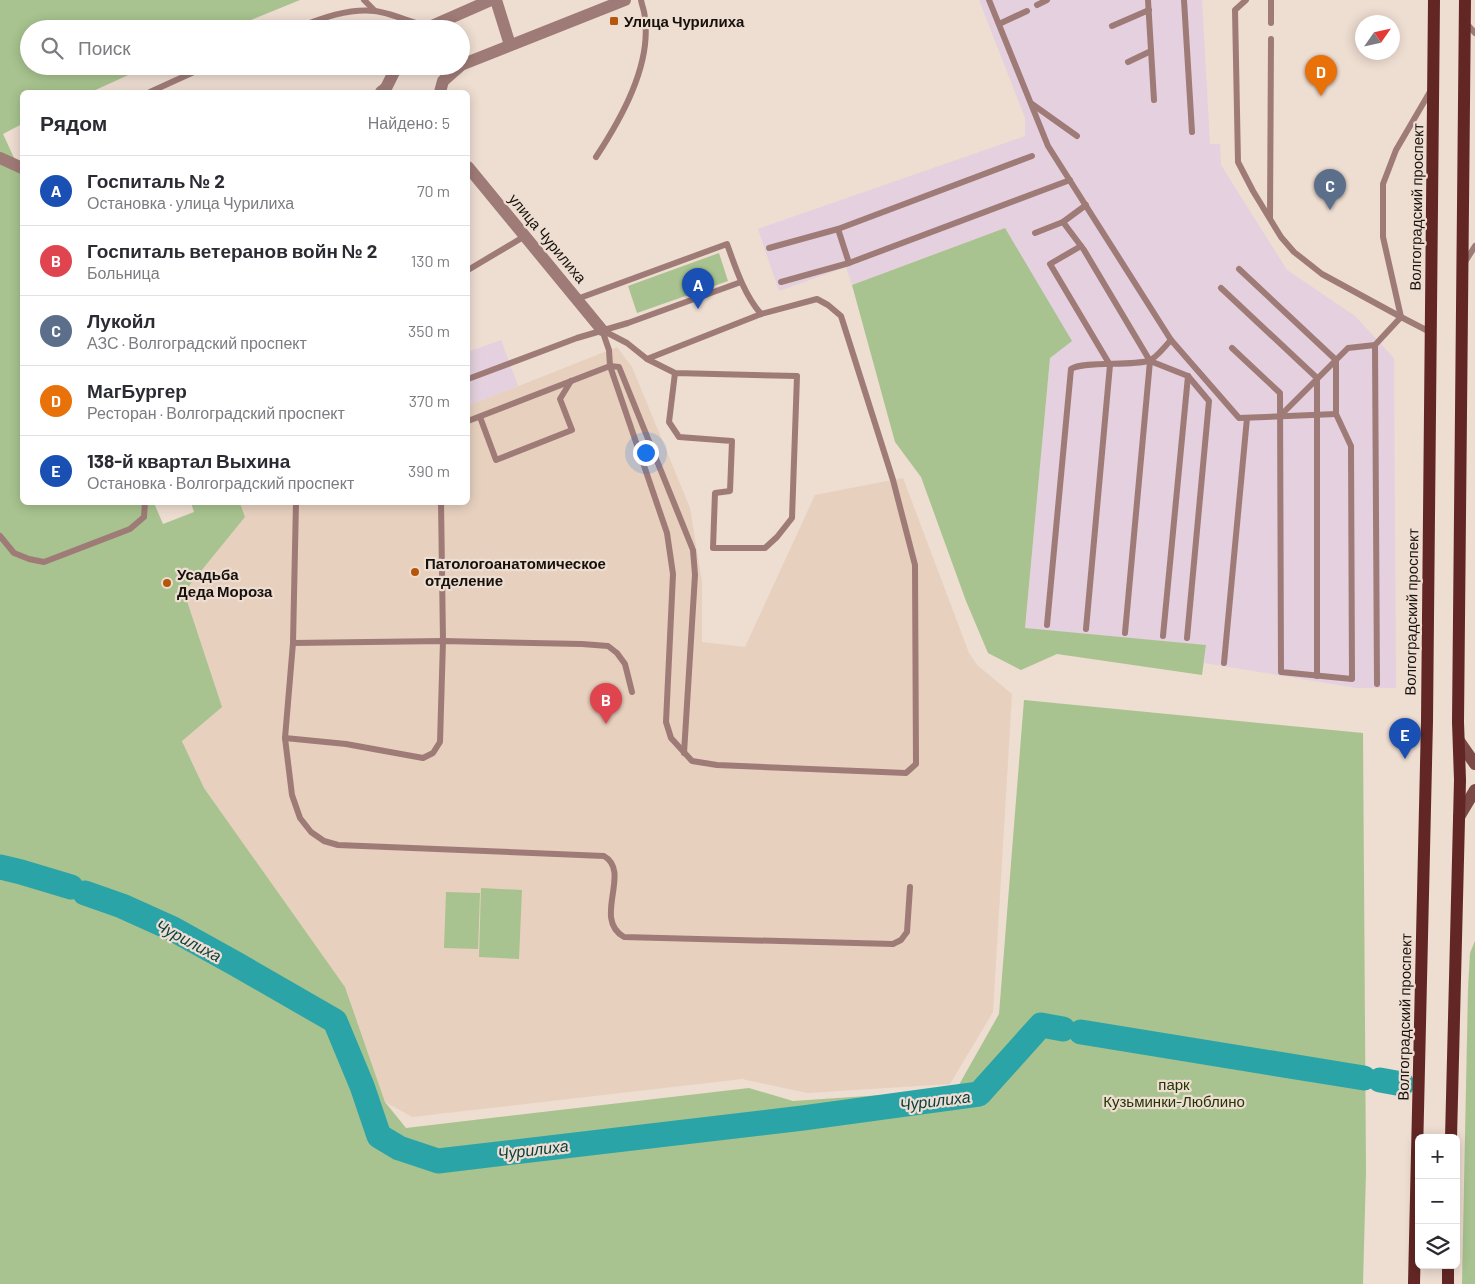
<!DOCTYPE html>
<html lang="ru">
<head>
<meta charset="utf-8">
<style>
	:root { --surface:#fff; --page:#f7f7f7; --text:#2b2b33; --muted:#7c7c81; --line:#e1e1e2; --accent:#b6560d }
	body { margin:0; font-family:Barlow,sans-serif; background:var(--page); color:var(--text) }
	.controls { position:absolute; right:15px; bottom:15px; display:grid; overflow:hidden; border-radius:8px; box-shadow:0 2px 12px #0003 }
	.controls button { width:45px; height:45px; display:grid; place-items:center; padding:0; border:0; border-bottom:1px solid var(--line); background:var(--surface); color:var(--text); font:25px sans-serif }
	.compass { position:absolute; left:1355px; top:15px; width:45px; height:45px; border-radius:50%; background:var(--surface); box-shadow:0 2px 12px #0003; rotate:56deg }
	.you { position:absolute; left:645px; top:452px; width:18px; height:18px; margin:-12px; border:4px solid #fff; border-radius:50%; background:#1a73e8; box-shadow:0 0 0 8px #1a73e833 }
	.badge { display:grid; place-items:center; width:32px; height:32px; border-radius:50%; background:var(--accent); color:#fff; font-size:16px; font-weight:700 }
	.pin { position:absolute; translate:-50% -41px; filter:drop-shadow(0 1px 2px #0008) }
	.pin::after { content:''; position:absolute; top:26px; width:18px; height:15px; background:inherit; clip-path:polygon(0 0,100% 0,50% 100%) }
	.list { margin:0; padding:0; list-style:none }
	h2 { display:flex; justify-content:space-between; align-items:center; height:65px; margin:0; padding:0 20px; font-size:21px }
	h2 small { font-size:16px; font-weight:400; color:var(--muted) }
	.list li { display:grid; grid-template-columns:32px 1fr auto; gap:15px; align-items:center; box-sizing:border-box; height:70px; padding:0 20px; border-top:1px solid var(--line) }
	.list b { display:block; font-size:19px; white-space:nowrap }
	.list p { margin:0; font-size:16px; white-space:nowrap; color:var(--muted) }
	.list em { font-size:16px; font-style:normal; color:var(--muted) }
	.icon { flex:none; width:28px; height:28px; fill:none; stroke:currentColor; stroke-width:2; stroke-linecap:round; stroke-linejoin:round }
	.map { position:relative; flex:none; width:1475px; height:1284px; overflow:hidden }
	.search { position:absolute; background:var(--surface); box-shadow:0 2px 12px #0003; left:20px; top:20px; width:450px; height:55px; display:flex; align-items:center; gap:12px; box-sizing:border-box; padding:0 18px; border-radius:28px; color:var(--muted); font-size:19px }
	.panel { position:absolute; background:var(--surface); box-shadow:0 2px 12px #0003; left:20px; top:90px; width:450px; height:415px; border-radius:8px }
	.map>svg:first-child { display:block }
	.industrial { fill:#e4d0de }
	.built { fill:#e7d0be }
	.green { fill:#a8c38f }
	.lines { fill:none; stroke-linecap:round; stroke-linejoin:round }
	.river { stroke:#2ba4a8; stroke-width:25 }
	.lane { stroke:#9f7b77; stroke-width:6 }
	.street { stroke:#9f7b77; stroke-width:12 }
	.secondary { stroke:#7c4a46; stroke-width:12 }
	.primary { stroke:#622724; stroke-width:12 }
	.poi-dot { fill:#b6560d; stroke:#eeddd1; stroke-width:2 }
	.labels { text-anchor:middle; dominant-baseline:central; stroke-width:4.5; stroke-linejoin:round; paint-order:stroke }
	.poi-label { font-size:15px; font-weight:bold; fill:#17110d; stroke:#eeddd1; text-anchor:start }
	.street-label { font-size:15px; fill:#17110d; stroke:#eeddd1 }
	.park-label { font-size:15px; fill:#213704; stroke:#eeddd1 }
	.water-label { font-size:16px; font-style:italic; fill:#0a4041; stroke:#eeddd1 }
</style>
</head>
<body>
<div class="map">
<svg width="1475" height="1284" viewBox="0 0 1475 1284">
	<rect width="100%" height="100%" fill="#eeddd1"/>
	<g class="industrial">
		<path d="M979 0H1202L1210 144H1220L1221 165 1287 270 1355 316 1394 358 1396 688H1357L1204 663 1206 645 1025 629 1050 358 1005 228 852 285 846 267 779 291 758 229 1025 136V118Z"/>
		<path d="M501 340 518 386 468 406V352Z"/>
	</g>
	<path class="built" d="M617 347 632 367 690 508 702 582V642L745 647 815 495 903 478 969 653 977 665 1012 694 993 1012 950 1084 807 1093 742 1079 412 1117 385 1102 345 987 204 788 182 740 221 707 183 593 245 517 240 503 468 502V406Z"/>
	<g class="green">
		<path d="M0 0H300L229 29H29V66H148L91 92H22V124L3 134 22 175V502L154 503 163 524 194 512 191 503H240L245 517 184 592 222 707 182 741 204 788 345 987 385 1102 406 1128 749 1088 793 1101 956 1090 999 1014 1024 700 1363 733 1366 1172 1363 1284H0Z"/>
		<path d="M1005 228 1072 341 1050 358 1025 628 1206 645 1202 675 1057 654 1021 670 988 653 966 601 921 477 895 442 852 285Z"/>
		<path d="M719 253 728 281 637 313 628 286Z"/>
		<path d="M481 888 522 890 519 959 479 957Z"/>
		<path d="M446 892 480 893 478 949 444 948Z"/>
		<path d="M1475 941V1284H1462L1468 989 1470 953Z"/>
	</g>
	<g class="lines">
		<g class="river">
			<path d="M0 867 21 872 71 887"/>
			<path d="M85 893 122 906 173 929 236 964 335 1021 362 1086 379 1136 399 1148 438 1161 803 1118 979 1094 1041 1025 1063 1029"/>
			<path d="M1081 1032 1364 1078"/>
			<path d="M1380 1080 1402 1084"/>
		</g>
		<g class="lane">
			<path d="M364 0 375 11"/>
			<path d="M989 0 1048 146 1171 340 1239 418 1336 414"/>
			<path d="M1148 0 1154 100"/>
			<path d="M1184 0 1192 132"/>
			<path d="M1246 0 1235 10 1238 162 1253 191 1281 237 1294 252 1322 274 1401 317"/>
			<path d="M1037 5 1047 0"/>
			<path d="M1271 23V0"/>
			<path d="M1466 23 1475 33"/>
			<path d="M999 24 1027 11"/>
			<path d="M1112 26 1149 10"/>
			<path d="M294 29C320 19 347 8 375 11 391 13 411 22 427 27"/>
			<path d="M1128 62 1151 51"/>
			<path d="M150 92 207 66"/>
			<path d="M1032 104 1077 136"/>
			<path d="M596 157C621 119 651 66 645 19 645 12 642 6 641 0"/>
			<path d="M1270 218 1271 39"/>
			<path d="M1063 222 1084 250 1150 361 1125 633"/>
			<path d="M838 229 849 263"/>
			<path d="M1035 233 1063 222 1086 205"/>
			<path d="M1081 246 1050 264 1110 365 1086 629"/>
			<path d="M769 248 838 229 1032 156"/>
			<path d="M1465 262 1475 246"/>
			<path d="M468 270 525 236"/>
			<path d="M781 282 849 263 1070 180"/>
			<path d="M1221 288 1317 378V676"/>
			<path d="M577 299 727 244C736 269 744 294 761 314"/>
			<path d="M817 299 828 305 841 316 893 480 915 565 916 764 906 773 717 765 692 761 671 738 666 722 673 574 667 533 610 366 609 350 602 330 627 343 647 359 761 314Z"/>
			<path d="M1401 317 1383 237V184L1396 150 1431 90"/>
			<path d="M1232 348 1280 393 1281 672 1352 679 1351 446 1336 414V360L1239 269"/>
			<path d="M647 359 675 373 797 376 792 518 777 537 765 548H713L715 493 730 491 732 441 679 437 669 422 675 373"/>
			<path d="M1150 361 1188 376 1209 401 1187 638"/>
			<path d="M468 379 577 338 628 323 741 282"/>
			<path d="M1280 416 1348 348 1375 345"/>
			<path d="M480 417 496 460 572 430 560 399 571 381"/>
			<path d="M468 421 610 366 619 367 693 550 695 575 684 753"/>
			<path d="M296 502 293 643 285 738 292 795 300 818 311 832 324 841 338 845 604 856C632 872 592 919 624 937L893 944 901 940 907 932 910 887"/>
			<path d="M0 536 14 553 29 559 44 562 130 529 144 517 145 502"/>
			<path d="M1047 625 1071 369C1082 361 1131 366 1148 361 1156 359 1165 346 1171 340"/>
			<path d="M1163 636 1188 376"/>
			<path d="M293 643 443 641 582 644 608 646 617 653 625 664 632 692"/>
			<path d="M1224 663 1247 418"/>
			<path d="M1377 684 1375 345 1401 317 1430 332"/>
			<path d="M285 738 346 744 423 758 433 753 440 742 443 641 441 502"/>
		</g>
		<g class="street">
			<path d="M496 0 510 45"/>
			<path d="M425 29 491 0"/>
			<path d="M461 65 625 0"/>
			<path d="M381 92 386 88 397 66"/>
			<path d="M440 92 443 81 460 66"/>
			<path d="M0 158 22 168"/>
			<path d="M468 167 602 330"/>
		</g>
		<g class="secondary">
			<path d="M1459 741 1475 764"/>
			<path d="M1459 817 1475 790"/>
		</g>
		<g class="primary">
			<path d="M1451 1138 1460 780 1458 722 1465 0"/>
			<path d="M1414 1284 1427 721 1434 0"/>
			<path d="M1448 1284V1265"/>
		</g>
	</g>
	<g class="poi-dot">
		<rect x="609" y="16" width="10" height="10" rx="2.5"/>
		<circle cx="415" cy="572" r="5"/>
		<circle cx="167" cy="583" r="5"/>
	</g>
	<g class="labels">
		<g class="poi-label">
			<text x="624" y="21">Улица Чурилиха</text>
			<text x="425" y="563">Патологоанатомическое<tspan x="425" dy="17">отделение</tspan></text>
			<text x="177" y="574">Усадьба<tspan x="177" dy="17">Деда Мороза</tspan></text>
		</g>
		<g class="street-label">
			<text transform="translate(1416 207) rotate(-89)">Волгоградский проспект</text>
			<text transform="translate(548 238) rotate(50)">улица Чурилиха</text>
			<text transform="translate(1411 612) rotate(-89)">Волгоградский проспект</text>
			<text transform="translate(1404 1017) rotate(-89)">Волгоградский проспект</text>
		</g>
		<g class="park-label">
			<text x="1174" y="1084">парк<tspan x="1174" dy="17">Кузьминки-Люблино</tspan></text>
		</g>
		<g class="water-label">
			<text transform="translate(189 940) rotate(28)">Чурилиха</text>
			<text transform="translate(935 1100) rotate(-7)">Чурилиха</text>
			<text transform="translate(533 1149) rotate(-7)">Чурилиха</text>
		</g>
	</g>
</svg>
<div class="controls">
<button>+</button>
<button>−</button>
<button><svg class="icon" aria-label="layers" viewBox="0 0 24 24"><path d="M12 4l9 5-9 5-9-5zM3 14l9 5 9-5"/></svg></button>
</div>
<svg class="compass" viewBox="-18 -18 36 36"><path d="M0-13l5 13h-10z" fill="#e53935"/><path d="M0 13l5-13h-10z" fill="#7c7c81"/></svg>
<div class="you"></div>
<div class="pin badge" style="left:698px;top:309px;background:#1a4fb4">A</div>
<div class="pin badge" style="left:606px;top:724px;background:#e0444e">B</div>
<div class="pin badge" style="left:1330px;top:210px;background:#5c6f8a">C</div>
<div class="pin badge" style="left:1321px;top:96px;background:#e8710a">D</div>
<div class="pin badge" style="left:1405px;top:759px;background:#1a4fb4">E</div>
<div class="search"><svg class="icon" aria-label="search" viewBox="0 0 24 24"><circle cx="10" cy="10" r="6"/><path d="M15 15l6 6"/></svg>Поиск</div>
<section class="panel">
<h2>Рядом<small>Найдено: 5</small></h2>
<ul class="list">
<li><span class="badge" style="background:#1a4fb4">A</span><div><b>Госпиталь № 2</b><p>Остановка · улица Чурилиха</p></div><em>70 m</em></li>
<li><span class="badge" style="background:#e0444e">B</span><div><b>Госпиталь ветеранов войн № 2</b><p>Больница</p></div><em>130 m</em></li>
<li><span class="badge" style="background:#5c6f8a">C</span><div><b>Лукойл</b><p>АЗС · Волгоградский проспект</p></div><em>350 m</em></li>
<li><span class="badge" style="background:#e8710a">D</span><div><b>МагБургер</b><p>Ресторан · Волгоградский проспект</p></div><em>370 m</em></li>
<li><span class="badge" style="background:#1a4fb4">E</span><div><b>138-й квартал Выхина</b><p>Остановка · Волгоградский проспект</p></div><em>390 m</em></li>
</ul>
</section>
</div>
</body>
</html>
